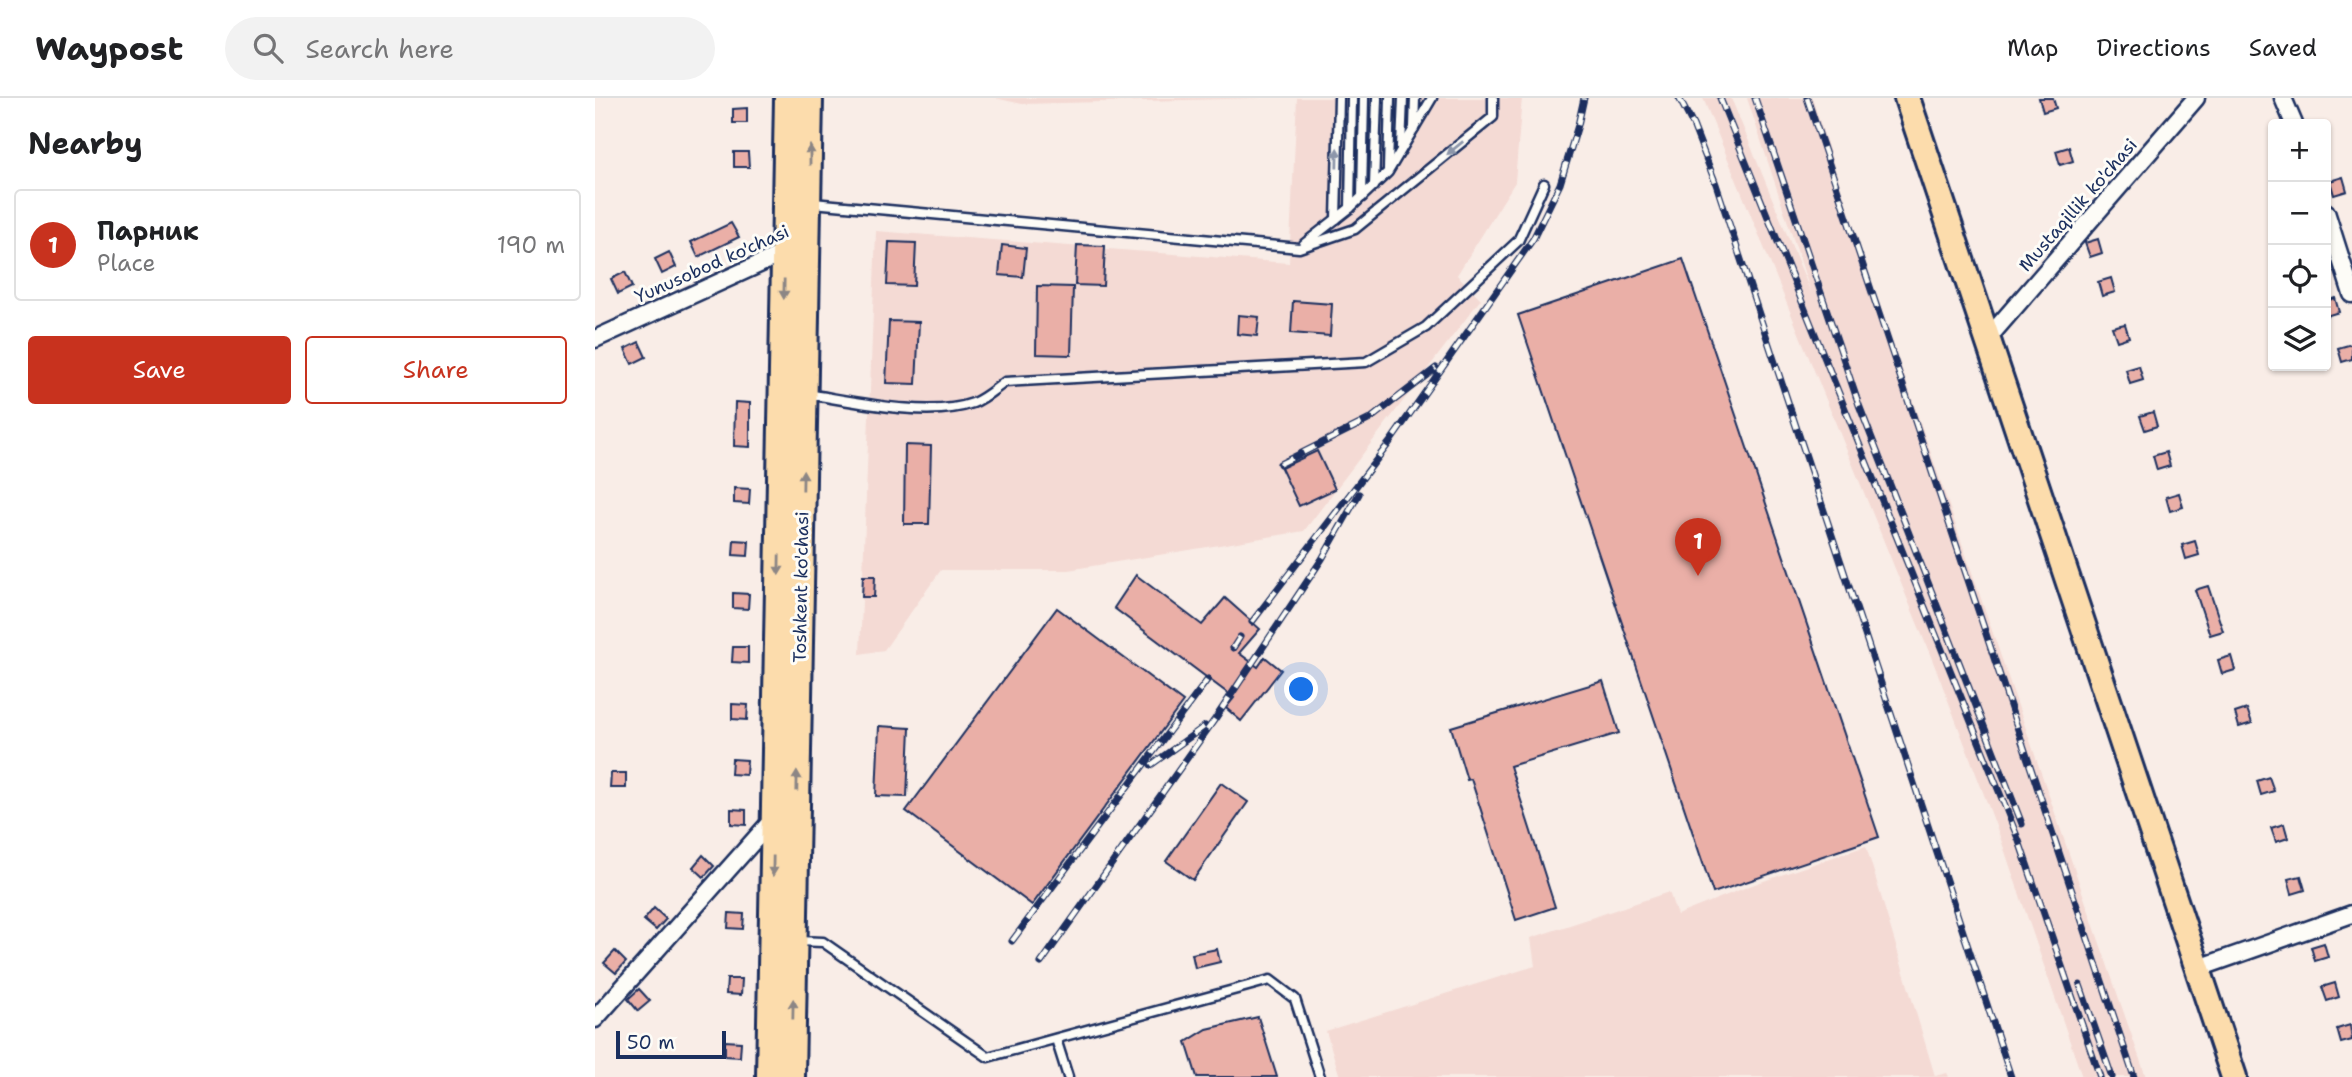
<!DOCTYPE html>
<html lang="en">
<head>
<meta charset="utf-8">
<style>
	:root { --surface:#fff; --page:#f2f2f2; --text:#202124; --muted:#757577; --line:#e0e0e0; --accent:#c8321e }
	body { margin:0; font-family:"Shantell Sans",sans-serif; background:var(--page); color:var(--text) }
	.controls { position:absolute; right:21px; top:21px; display:grid; overflow:hidden; border-radius:7px; box-shadow:0 2px 5px #0004 }
	.controls button { width:63px; height:63px; display:grid; place-items:center; padding:0; border:0; border-bottom:2px solid var(--line); background:var(--surface); color:var(--text); font:35px sans-serif }
	.scale { position:absolute; left:21px; bottom:18px; width:110px; box-sizing:border-box; padding-left:7px; border:4px solid #1b2f5e; border-top:0; font-size:19px; line-height:24px; white-space:nowrap; color:#1b2f5e; -webkit-text-stroke:5px #fdfcf7; paint-order:stroke }
	.you { position:absolute; left:707px; top:592px; width:24px; height:24px; margin:-18px; border:5px solid #fff; border-radius:50%; background:#1a73e8; box-shadow:0 0 0 10px #1a73e833 }
	.badge { display:grid; place-items:center; width:46px; height:46px; border-radius:50%; background:var(--accent); color:#fff; font-size:23px; font-weight:700 }
	.pin { position:absolute; translate:-50% -58px; filter:drop-shadow(0 2px 4px #0008) }
	.pin::after { content:''; position:absolute; top:37px; width:24px; height:21px; background:inherit; clip-path:polygon(0 0,100% 0,50% 100%) }
	.list { margin:0; padding:0; list-style:none }
	h2 { display:flex; justify-content:space-between; align-items:center; height:91px; margin:0; padding:0 28px; font-size:30px }
	h2 small { font-size:23px; font-weight:400; color:var(--muted) }
	.list li { display:grid; grid-template-columns:46px 1fr auto; gap:21px; align-items:center; box-sizing:border-box; height:112px; margin:0 14px 14px; padding:0 14px; border:2px solid var(--line); border-radius:7px }
	.list b { display:block; font-size:26px; white-space:nowrap }
	.list p { margin:0; font-size:23px; white-space:nowrap; color:var(--muted) }
	.list em { font-size:23px; font-style:normal; color:var(--muted) }
	.actions { display:flex; gap:14px; padding:21px 28px }
	.actions a { flex:1; padding:16px 0; border:2px solid var(--accent); border-radius:7px; text-align:center; font-size:24px; color:var(--accent) }
	.actions .main { background:var(--accent); color:#fff }
	.icon { flex:none; width:38px; height:38px; fill:none; stroke:currentColor; stroke-width:2; stroke-linecap:round; stroke-linejoin:round }
	.map { position:relative; flex:none; width:1757px; height:979px; overflow:hidden }
	header { display:flex; align-items:center; gap:42px; box-sizing:border-box; height:98px; padding:0 35px; background:var(--surface); border-bottom:2px solid var(--line) }
	header strong { font-size:33px }
	nav { display:flex; gap:38px; margin-inline-start:auto; font-size:24px }
	.search { width:490px; height:63px; background:var(--page); display:flex; align-items:center; gap:18px; box-sizing:border-box; padding:0 24px; border-radius:38px; color:var(--muted); font-size:26px }
	main { display:flex }
	aside { flex:1; background:var(--surface) }
	.map>svg:first-child { display:block }
	.built { fill:#f4dad4 }
	.building { fill:#eaafa7; stroke:#1b2f5e; stroke-width:2 }
	.lines { fill:none; stroke-linecap:round; stroke-linejoin:round }
	.lane-casing { stroke:#1b2f5e; stroke-width:13 }
	.street-casing { stroke:#1b2f5e; stroke-width:21 }
	.primary-casing { stroke:#1b2f5e; stroke-width:30 }
	.lane { stroke:#fdfcf7; stroke-width:8 }
	.street { stroke:#fdfcf7; stroke-width:16 }
	.primary { stroke:#fcdcac; stroke-width:24 }
	.rail-casing { stroke:#1b2f5e; stroke-width:7 }
	.rail { stroke:#fdfcf7; stroke-width:4.5; stroke-dasharray:13; stroke-linecap:butt }
	.oneway { fill:#8c96aa }
	.oneway2 { fill:#8c8685 }
	.labels { text-anchor:middle; dominant-baseline:central; stroke-width:6; stroke-linejoin:round; paint-order:stroke }
	.street-label { font-size:18px; fill:#1b2f5e; stroke:#fdfcf7 }
</style>
</head>
<body>
<header>
<strong>Waypost</strong>
<div class="search"><svg class="icon" aria-label="search" viewBox="0 0 24 24"><circle cx="10" cy="10" r="6"/><path d="M15 15l6 6"/></svg>Search here</div>
<nav><a>Map</a><a>Directions</a><a>Saved</a></nav>
</header>
<main>
<aside>
<h2>Nearby<small></small></h2>
<ul class="list">
<li><span class="badge">1</span><div><b>Парник</b><p>Place</p></div><em>190 m</em></li>
</ul>
<div class="actions"><a class="main">Save</a><a>Share</a></div>
</aside>
<div class="map">
<svg width="1757" height="979" viewBox="0 0 1757 979">
	<rect width="100%" height="100%" fill="#f9ede7"/>
	<filter id="ink" filterUnits="userSpaceOnUse"><feTurbulence type="fractalNoise" baseFrequency=".0143" numOctaves="2"/><feDisplacementMap in="SourceGraphic" scale="14" xChannelSelector="R" yChannelSelector="G"/><feConvolveMatrix kernelMatrix="1 2 1 2 8 2 1 2 1" color-interpolation-filters="sRGB"/></filter>
	<g filter="url(#ink)">
		<g class="built">
			<path d="M400 0H668L427 6Z"/>
			<path d="M702 0H927L920 84 862 177 886 201 709 433 473 472H346L289 552 265 556 281 133 694 165Z"/>
			<path d="M1108 0H1136L1216 195 1152 0H1217L1272 170 1551 979H1487L1404 736 1343 576Z"/>
			<path d="M1271 748 1340 978 1352 975 1354 979H745L731 933 940 868 936 840 1074 794 1082 817 1157 787Z"/>
		</g>
		<g class="building">
			<path d="M1444 0H1458L1461 10 1448 14Z"/>
			<path d="M152 10V25H138V11Z"/>
			<path d="M1474 49 1478 63 1465 67 1461 53Z"/>
			<path d="M139 54H153L154 69H139Z"/>
			<path d="M1748 79 1752 93 1739 97 1735 83Z"/>
			<path d="M136 125 144 139 103 159 96 144Z"/>
			<path d="M1503 141 1507 155 1495 159 1490 145Z"/>
			<path d="M294 144 321 145 319 188 292 187Z"/>
			<path d="M407 147 431 150 428 179 404 177Z"/>
			<path d="M482 147 510 148 508 188 480 187Z"/>
			<path d="M74 154 81 169 67 176 60 161Z"/>
			<path d="M1088 161 1284 739 1118 795 923 217Z"/>
			<path d="M30 174 37 189 23 196 16 181Z"/>
			<path d="M1516 180 1520 194 1507 198 1503 184Z"/>
			<path d="M442 188 478 189 476 257 441 256Z"/>
			<path d="M1740 200 1744 214 1731 218V203Z"/>
			<path d="M698 203 737 206 735 238 696 235Z"/>
			<path d="M643 217 664 219 662 238 642 236Z"/>
			<path d="M294 223 324 224 321 286 291 285Z"/>
			<path d="M1530 226 1534 239 1522 243 1517 229Z"/>
			<path d="M44 244 51 259 37 266 30 251Z"/>
			<path d="M1757 246V261L1747 264 1743 250Z"/>
			<path d="M1544 268 1548 282 1535 286 1531 272Z"/>
			<path d="M140 304 155 305V349L139 348Z"/>
			<path d="M1558 314 1562 328 1550 332 1545 318Z"/>
			<path d="M310 347 336 348 334 426H309Z"/>
			<path d="M722 353 740 391 704 408 686 370Z"/>
			<path d="M1571 354 1575 368 1562 372 1558 358Z"/>
			<path d="M139 390 155 391 154 406 139 405Z"/>
			<path d="M1584 395 1588 409 1575 413 1571 399Z"/>
			<path d="M139 442 154 443 153 458 138 457Z"/>
			<path d="M1600 443 1604 457 1591 461 1587 447Z"/>
			<path d="M541 477 607 527 630 500 665 531 644 555 663 569 670 559 686 572 646 623 631 610 639 600 519 510Z"/>
			<path d="M268 478H280L279 499H267Z"/>
			<path d="M1613 488 1628 533 1615 537 1600 492Z"/>
			<path d="M138 495 154 496 153 511 138 510Z"/>
			<path d="M462 510 588 604 437 807 311 713Z"/>
			<path d="M138 549H153V565L137 564Z"/>
			<path d="M1636 558 1640 572 1627 576 1623 562Z"/>
			<path d="M1008 583 1024 635 915 668 960 809 921 822 876 681 872 682 856 629Z"/>
			<path d="M137 606 153 607 152 622 137 621Z"/>
			<path d="M1652 611 1657 625 1644 629 1640 615Z"/>
			<path d="M284 628 315 630 312 699 281 698Z"/>
			<path d="M137 661 152 662 151 677 136 676Z"/>
			<path d="M16 675H31V690H15Z"/>
			<path d="M1674 679 1679 693 1666 697 1662 683Z"/>
			<path d="M626 685 653 704 598 782 571 763Z"/>
			<path d="M136 711 151 712V727L136 726Z"/>
			<path d="M1689 726 1693 740 1681 744 1676 730Z"/>
			<path d="M108 757 119 768 109 779 98 769Z"/>
			<path d="M1706 778 1710 792 1697 796 1693 781Z"/>
			<path d="M59 810 71 821 61 832 49 822Z"/>
			<path d="M134 815 149 816 148 831 133 830Z"/>
			<path d="M1729 845 1733 859 1720 863 1716 849Z"/>
			<path d="M622 851 625 864 600 870 597 856Z"/>
			<path d="M20 853 31 864 21 875 9 865Z"/>
			<path d="M132 881H147L146 897 131 896Z"/>
			<path d="M1740 885 1744 899 1732 903 1727 889Z"/>
			<path d="M44 891 55 903 43 913 33 901Z"/>
			<path d="M663 919 682 979H602L591 944 612 931Z"/>
			<path d="M1755 927 1757 942 1746 945 1742 931Z"/>
			<path d="M130 943 146 944 145 959 130 958Z"/>
		</g>
		<g class="lines">
			<defs>
				<g id="lane">
					<path d="M819 30 820 0"/>
					<path d="M806 49 808 0"/>
					<path d="M793 71 795 0"/>
					<path d="M779 88 782 0"/>
					<path d="M767 99 769 0"/>
					<path d="M218 105 704 150 760 131 898 19V0"/>
					<path d="M755 110 757 0"/>
					<path d="M741 121 744 0"/>
					<path d="M709 146 755 110 793 74 837 0"/>
					<path d="M212 296C258 303 334 321 378 305 389 301 400 291 410 284L771 264 831 229 923 143 949 86"/>
					<path d="M202 843 228 844 393 959 675 882 700 901 725 979"/>
					<path d="M461 941 473 979"/>
				</g>
				<g id="street">
					<path d="M1688 0 1699 26"/>
					<path d="M1731 114 1757 196"/>
					<path d="M1393 240 1601 0"/>
					<path d="M0 241 195 152"/>
					<path d="M1604 870 1757 816"/>
					<path d="M0 921 179 720"/>
				</g>
				<g id="primary">
					<path d="M1312 0 1639 979"/>
					<path d="M174 979 192 0"/>
					<path d="M197 979 215 0"/>
				</g>
			</defs>
			<use href="#lane" class="lane-casing"/>
			<use href="#street" class="street-casing"/>
			<use href="#primary" class="primary-casing"/>
			<use href="#lane" class="lane"/>
			<use href="#street" class="street"/>
			<use href="#primary" class="primary"/>
			<defs>
				<g id="rail">
					<path d="M1084 0 1098 27 1121 86 1416 979"/>
					<path d="M1125 0 1424 743 1505 979"/>
					<path d="M1160 0 1264 307 1427 726"/>
					<path d="M1212 0 1539 979"/>
					<path d="M685 366 775 321 841 270"/>
					<path d="M657 524 795 344 938 141 965 86 983 27 989 0"/>
					<path d="M638 550 645 539"/>
					<path d="M556 667 610 628"/>
					<path d="M417 843 613 581"/>
					<path d="M446 865 620 621 727 461 764 396"/>
					<path d="M1485 887 1517 979"/>
				</g>
			</defs>
			<use href="#rail" class="rail-casing"/>
			<use href="#rail" class="rail"/>
		</g>
		<defs><path id="oneway-solid" d="M-6-.8H1V-3.2L6.5 0L1 3.2V.8H-6Z" transform="scale(1.75)"/></defs>
		<g class="oneway">
			<use href="#oneway-solid" transform="translate(860 50) rotate(141)"/>
			<use href="#oneway-solid" transform="translate(742 60) rotate(-89)"/>
		</g>
		<g class="oneway2">
			<use href="#oneway-solid" transform="translate(215 57) rotate(-90)"/>
			<use href="#oneway-solid" transform="translate(189 191) rotate(91)"/>
			<use href="#oneway-solid" transform="translate(208 382) rotate(-89)"/>
			<use href="#oneway-solid" transform="translate(184 467) rotate(91)"/>
			<use href="#oneway-solid" transform="translate(202 683) rotate(-89)"/>
			<use href="#oneway-solid" transform="translate(178 768) rotate(91)"/>
			<use href="#oneway-solid" transform="translate(198 911) rotate(-89)"/>
		</g>
	</g>
	<g class="labels">
		<g class="street-label">
			<text transform="translate(1483 107) rotate(-49)">Mustaqillik ko'chasi</text>
			<text transform="translate(117 166) rotate(-24)">Yunusobod ko'chasi</text>
			<text transform="translate(206 489) rotate(-89)">Toshkent ko'chasi</text>
		</g>
	</g>
</svg>
<div class="controls">
<button>+</button>
<button>−</button>
<button><svg class="icon" aria-label="locate" viewBox="0 0 24 24"><circle cx="12" cy="12" r="6"/><path d="M12 2v4M12 18v4M2 12h4M18 12h4"/></svg></button>
<button><svg class="icon" aria-label="layers" viewBox="0 0 24 24"><path d="M12 4l9 5-9 5-9-5zM3 14l9 5 9-5"/></svg></button>
</div>
<div class="scale">50 m</div>
<div class="you"></div>
<div class="pin badge" style="left:1103px;top:478px">1</div>
</div>
</main>
</body>
</html>
